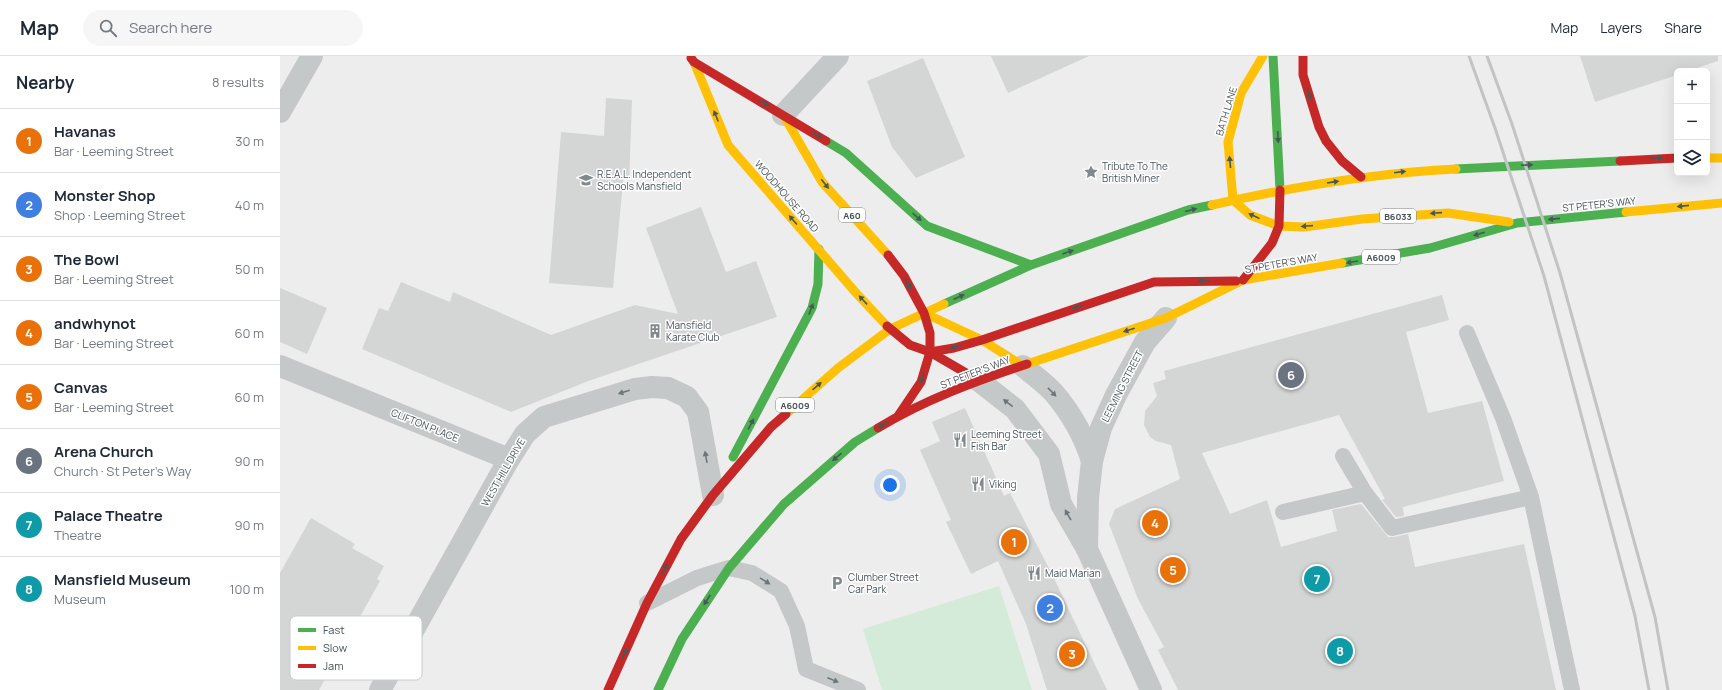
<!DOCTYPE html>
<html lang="en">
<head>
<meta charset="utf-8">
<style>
	:root { --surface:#fff; --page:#f6f6f7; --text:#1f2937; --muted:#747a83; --line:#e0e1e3; --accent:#81898c }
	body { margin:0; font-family:Manrope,sans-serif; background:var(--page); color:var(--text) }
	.controls { position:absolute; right:12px; top:12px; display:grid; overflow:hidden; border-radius:6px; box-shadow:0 4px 16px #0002 }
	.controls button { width:36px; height:36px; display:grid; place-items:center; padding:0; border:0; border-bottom:1px solid var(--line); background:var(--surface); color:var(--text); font:20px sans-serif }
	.you { position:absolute; left:610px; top:429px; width:14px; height:14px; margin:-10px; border:3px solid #fff; border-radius:50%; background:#1a73e8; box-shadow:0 0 0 6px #1a73e833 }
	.badge { display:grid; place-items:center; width:26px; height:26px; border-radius:50%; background:var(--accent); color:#fff; font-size:13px; font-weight:700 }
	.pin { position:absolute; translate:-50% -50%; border:2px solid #fff; box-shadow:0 1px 4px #0006 }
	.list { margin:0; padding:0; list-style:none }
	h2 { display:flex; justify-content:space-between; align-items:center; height:52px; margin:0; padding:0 16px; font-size:17px }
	h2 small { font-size:13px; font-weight:400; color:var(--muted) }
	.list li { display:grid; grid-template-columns:26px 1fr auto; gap:12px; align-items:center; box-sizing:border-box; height:64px; padding:0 16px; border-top:1px solid var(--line) }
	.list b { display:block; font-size:15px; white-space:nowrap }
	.list p { margin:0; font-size:13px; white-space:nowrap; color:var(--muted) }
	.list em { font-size:13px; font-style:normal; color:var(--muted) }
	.icon { flex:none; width:22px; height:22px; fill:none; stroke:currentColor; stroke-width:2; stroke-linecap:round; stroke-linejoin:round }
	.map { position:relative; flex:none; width:1442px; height:634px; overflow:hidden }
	header { display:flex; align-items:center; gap:24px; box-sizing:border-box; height:56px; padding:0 20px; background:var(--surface); border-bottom:1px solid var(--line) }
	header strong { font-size:19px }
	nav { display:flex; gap:22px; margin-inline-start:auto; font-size:14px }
	.search { width:280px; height:36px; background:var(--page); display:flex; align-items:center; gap:10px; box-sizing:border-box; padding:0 14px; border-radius:22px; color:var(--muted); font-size:15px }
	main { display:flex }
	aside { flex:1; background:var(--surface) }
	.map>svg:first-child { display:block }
	.green { fill:#d3ebd8 }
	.building { fill:#d4d5d5 }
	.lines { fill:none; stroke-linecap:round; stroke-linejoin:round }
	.lane { stroke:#c5c8c9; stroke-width:16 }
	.street { stroke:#c5c8c9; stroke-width:22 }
	.fast { stroke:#4caf50; stroke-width:9 }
	.slow { stroke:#ffc107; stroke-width:9 }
	.jam { stroke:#c62828; stroke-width:9 }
	.rail { stroke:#c1c3c4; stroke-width:3 }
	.oneway { fill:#465858 }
	.oneway2 { fill:#6c767a }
	.labels { text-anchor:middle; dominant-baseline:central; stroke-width:3; stroke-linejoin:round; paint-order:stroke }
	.shield { fill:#fff; stroke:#7e878a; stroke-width:1 }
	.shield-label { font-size:9px; font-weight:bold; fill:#465358 }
	.street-label { font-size:10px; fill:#465358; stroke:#fff }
	.poi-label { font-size:10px; fill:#465358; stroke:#fff; text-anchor:start }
	.key { fill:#fff; stroke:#c8cbcd; stroke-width:1 }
	.key-label { font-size:11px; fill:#465358 }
</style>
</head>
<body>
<header>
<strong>Map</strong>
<div class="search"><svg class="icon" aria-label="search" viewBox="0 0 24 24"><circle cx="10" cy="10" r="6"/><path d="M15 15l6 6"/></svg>Search here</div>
<nav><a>Map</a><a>Layers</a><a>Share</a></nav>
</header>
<main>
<aside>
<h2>Nearby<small>8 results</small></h2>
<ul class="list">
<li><span class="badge" style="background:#e8710a">1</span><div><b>Havanas</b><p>Bar · Leeming Street</p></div><em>30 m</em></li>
<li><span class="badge" style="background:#3f7fe0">2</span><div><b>Monster Shop</b><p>Shop · Leeming Street</p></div><em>40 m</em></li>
<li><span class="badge" style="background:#e8710a">3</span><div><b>The Bowl</b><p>Bar · Leeming Street</p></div><em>50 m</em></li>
<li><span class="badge" style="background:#e8710a">4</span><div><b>andwhynot</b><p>Bar · Leeming Street</p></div><em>60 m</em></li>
<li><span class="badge" style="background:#e8710a">5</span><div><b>Canvas</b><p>Bar · Leeming Street</p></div><em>60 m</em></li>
<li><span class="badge" style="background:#6b7280">6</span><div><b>Arena Church</b><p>Church · St Peter's Way</p></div><em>90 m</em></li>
<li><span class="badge" style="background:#0f9aa8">7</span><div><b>Palace Theatre</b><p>Theatre</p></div><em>90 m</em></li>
<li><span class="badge" style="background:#0f9aa8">8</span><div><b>Mansfield Museum</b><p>Museum</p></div><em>100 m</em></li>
</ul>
</aside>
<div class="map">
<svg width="1442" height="634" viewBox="0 0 1442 634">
	<rect width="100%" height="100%" fill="#eeeded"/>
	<path class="green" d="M719 530 752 634H602L583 573Z"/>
	<g class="building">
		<path d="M711 0H809L728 37Z"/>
		<path d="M1300 0H1438V5L1408 15H1397V19L1315 46Z"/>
		<path d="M643 2 685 101 636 122 612 91 587 25Z"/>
		<path d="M326 42 352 44 349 128 344 116 333 232 269 227 281 76 324 80Z"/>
		<path d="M421 151 446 216 476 205 497 261 311 324 231 356 82 293 99 252 108 255 121 226 170 246 173 236 271 279 355 249 398 258 366 172Z"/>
		<path d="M0 232 47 252 27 298 0 286Z"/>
		<path d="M1162 239 1169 264 1126 276 1148 357 1202 345 1224 425 1123 451 1124 460 1116 461 1102 444 1105 443 1059 359 922 397 950 458 987 444 1001 491 1057 475 1052 454 1081 448 1108 481H1114L1128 478 1135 511 1244 488 1276 634H898L878 594 884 591 858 543 829 468 835 453 900 423 891 389 876 385 870 381 864 369 865 355 877 340 873 327 886 323 884 315Z"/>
		<path d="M685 352 724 440 730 437 772 518 827 634H767L746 568 718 505 691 518 666 466 671 464 640 394 660 385 652 366Z"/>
		<path d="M31 462 75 488 72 492 104 510 97 523 100 525 39 634H0V517Z"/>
	</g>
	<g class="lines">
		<g class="lane">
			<path d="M1187 277 1223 362 1251 441 1292 634"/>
			<path d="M1063 400 1085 437 1112 472 1251 441"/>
			<path d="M1003 456 1085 437"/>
			<path d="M367 547 417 522 449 512 472 517 501 535 517 570 526 613 578 634"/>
		</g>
		<g class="street">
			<path d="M0 56 32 0"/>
			<path d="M503 59 558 0"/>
			<path d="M0 310 229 403"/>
			<path d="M743 310C753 319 765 327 774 337 791 357 804 380 812 405"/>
			<path d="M698 324 735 353 769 398 781 448 807 493 871 634"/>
			<path d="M807 493 808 442 812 405 821 372 836 339 865 286 886 262"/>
			<path d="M100 634 229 403 245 378 264 361 355 333 372 331 388 332 407 341 418 356 433 439"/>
		</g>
		<g class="fast">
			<path d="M993 0 1000 134"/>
			<path d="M546 85 566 97 647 170 751 209"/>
			<path d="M1176 113 1340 105"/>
			<path d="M1062 207 1150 192 1237 167 1346 156"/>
			<path d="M664 248 751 209 908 154 932 149"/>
			<path d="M453 401 532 252 538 228 539 193"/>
			<path d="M378 634 402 583 449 512 504 448 575 386 598 372"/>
		</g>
		<g class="slow">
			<path d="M414 6 448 89 577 238 607 270"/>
			<path d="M504 60 542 126 608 199"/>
			<path d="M1427 102H1442"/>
			<path d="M953 144 948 86 961 37 983 0"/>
			<path d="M953 144 970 159 999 170 1024 171 1082 163 1168 157 1229 166"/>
			<path d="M932 149C1012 131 1094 117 1176 113"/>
			<path d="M1346 156 1442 147"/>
			<path d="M644 257 702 284 743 310"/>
			<path d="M747 308 886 262 963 224 1062 207"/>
			<path d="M506 358 558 312 610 273 664 248"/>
		</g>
		<g class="jam">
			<path d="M1023 0V19L1039 71 1046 85 1062 105 1081 121"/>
			<path d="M411 2 414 6 546 85"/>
			<path d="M1340 105 1397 102"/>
			<path d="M608 199 624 220 644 257 650 277V296L641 326 618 360"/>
			<path d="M963 224 992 187 999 170 1000 134"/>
			<path d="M607 270 630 289 650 296 698 324"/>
			<path d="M650 296 674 292 702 284 874 226 956 225"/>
			<path d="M598 372C644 344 696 325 747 308"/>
			<path d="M328 634 367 547 401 483 433 439 491 371 506 358"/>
		</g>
		<g class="rail">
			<path d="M1189 0 1215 72 1264 220 1355 560 1369 634"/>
			<path d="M1207 0 1232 68 1280 217 1375 561 1388 634"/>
		</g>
	</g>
	<defs><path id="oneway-solid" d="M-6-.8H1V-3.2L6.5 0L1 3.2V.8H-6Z"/></defs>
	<g class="oneway">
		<use href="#oneway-solid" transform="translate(1029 38) rotate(74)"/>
		<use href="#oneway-solid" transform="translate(484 47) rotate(31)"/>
		<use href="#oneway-solid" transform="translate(436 60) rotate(-112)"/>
		<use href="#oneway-solid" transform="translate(537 79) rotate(31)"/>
		<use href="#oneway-solid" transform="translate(998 81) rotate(87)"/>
		<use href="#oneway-solid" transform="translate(1377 102) rotate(-1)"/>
		<use href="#oneway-solid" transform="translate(950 106) rotate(-95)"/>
		<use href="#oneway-solid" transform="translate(1247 109) rotate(-3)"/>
		<use href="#oneway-solid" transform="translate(1120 116) rotate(-7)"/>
		<use href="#oneway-solid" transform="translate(1053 126) rotate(-9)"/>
		<use href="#oneway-solid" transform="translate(545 128) rotate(51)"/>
		<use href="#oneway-solid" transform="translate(1403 150) rotate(174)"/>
		<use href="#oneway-solid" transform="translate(911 154) rotate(-15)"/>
		<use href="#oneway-solid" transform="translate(1156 157) rotate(176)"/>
		<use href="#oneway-solid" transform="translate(974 160) rotate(-155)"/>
		<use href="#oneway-solid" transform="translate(637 161) rotate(42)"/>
		<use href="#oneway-solid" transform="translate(1274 163) rotate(174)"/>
		<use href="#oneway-solid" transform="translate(513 164) rotate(-131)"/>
		<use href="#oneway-solid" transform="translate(1027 170) rotate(176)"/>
		<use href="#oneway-solid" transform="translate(1199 178) rotate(164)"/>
		<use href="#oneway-solid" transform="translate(788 196) rotate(-19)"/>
		<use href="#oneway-solid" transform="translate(1072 206) rotate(170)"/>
		<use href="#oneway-solid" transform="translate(924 225) rotate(179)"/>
		<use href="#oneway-solid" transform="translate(628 228) rotate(62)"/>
		<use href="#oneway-solid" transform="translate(679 241) rotate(-24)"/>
		<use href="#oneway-solid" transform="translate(583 244) rotate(-133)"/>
		<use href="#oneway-solid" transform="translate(798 251) rotate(162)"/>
		<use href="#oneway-solid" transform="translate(531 253) rotate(-70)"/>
		<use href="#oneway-solid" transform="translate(849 274) rotate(162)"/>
		<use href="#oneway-solid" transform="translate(676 291) rotate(166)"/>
		<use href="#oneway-solid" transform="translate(642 322) rotate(110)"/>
		<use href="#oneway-solid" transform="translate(537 330) rotate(-41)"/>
		<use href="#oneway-solid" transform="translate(471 368) rotate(-62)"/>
		<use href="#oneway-solid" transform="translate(603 369) rotate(149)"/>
		<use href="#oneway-solid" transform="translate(557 401) rotate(139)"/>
		<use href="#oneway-solid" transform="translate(385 513) rotate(-62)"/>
		<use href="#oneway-solid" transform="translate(427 544) rotate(123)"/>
		<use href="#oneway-solid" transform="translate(344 598) rotate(-66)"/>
	</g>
	<g class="oneway2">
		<use href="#oneway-solid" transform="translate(344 336) rotate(163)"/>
		<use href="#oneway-solid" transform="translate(772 336) rotate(46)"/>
		<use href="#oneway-solid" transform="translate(728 347) rotate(-143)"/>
		<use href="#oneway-solid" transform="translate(426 401) rotate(-100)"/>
		<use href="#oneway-solid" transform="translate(788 459) rotate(-120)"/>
		<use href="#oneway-solid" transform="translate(485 525) rotate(32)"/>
		<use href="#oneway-solid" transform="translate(553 624) rotate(22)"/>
	</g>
	<defs>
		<symbol id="sight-bare" viewBox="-9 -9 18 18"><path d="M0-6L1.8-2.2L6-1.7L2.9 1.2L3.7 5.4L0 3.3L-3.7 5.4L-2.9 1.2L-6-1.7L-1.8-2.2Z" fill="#81898c" stroke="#fff" stroke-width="2.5" paint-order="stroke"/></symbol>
		<symbol id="school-bare" viewBox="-9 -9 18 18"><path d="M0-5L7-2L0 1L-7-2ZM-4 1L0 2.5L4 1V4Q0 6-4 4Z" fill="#81898c" stroke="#fff" stroke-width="2.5" paint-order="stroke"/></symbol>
		<symbol id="building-bare" viewBox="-9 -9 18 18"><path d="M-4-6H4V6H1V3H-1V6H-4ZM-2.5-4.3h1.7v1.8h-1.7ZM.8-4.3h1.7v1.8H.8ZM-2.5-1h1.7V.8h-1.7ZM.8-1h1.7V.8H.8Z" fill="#81898c" stroke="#fff" stroke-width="2.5" paint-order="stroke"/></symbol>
		<symbol id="restaurant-bare" viewBox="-9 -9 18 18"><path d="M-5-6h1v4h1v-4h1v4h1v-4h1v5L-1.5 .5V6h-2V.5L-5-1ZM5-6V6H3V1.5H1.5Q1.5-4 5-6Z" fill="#81898c" stroke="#fff" stroke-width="2.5" paint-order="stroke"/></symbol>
		<symbol id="parking-bare" viewBox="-9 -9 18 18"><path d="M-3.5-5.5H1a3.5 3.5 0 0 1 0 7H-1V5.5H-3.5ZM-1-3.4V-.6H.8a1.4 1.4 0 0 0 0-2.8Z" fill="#81898c" stroke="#fff" stroke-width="2.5" paint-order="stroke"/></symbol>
	</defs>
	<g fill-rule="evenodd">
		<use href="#sight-bare" x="801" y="106" width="20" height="20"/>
		<use href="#school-bare" x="296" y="114" width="20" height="20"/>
		<use href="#building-bare" x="365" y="265" width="20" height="20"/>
		<use href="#restaurant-bare" x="670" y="374" width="20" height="20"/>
		<use href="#restaurant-bare" x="688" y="418" width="20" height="20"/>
		<use href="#restaurant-bare" x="744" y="507" width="20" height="20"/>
		<use href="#parking-bare" x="547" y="517" width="20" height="20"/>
	</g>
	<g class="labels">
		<g class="shield">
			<rect x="559" y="152" width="26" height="14" rx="3"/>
			<rect x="1100" y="153" width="36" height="14" rx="3"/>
			<rect x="1082" y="194" width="38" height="14" rx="3"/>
			<rect x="496" y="342" width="38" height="14" rx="3"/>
		</g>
		<g class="shield-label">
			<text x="572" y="159">A60</text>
			<text x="1118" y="160">B6033</text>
			<text x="1101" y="201">A6009</text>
			<text x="515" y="349">A6009</text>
		</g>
		<g class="street-label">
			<text transform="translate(946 55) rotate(-73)">BATH LANE</text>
			<text transform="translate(507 140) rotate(49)">WOODHOUSE ROAD</text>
			<text transform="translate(1319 148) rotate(-6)">ST PETER'S WAY</text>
			<text transform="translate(1001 207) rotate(-10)">ST PETER'S WAY</text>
			<text transform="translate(695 316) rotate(-21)">ST PETER'S WAY</text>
			<text transform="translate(842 330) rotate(-63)">LEEMING STREET</text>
			<text transform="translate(145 369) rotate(22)">CLIFTON PLACE</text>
			<text transform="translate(223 416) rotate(-60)">WEST HILL DRIVE</text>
		</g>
		<g class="poi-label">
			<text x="822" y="110">Tribute To The<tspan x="822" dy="12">British Miner</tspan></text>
			<text x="317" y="118">R.E.A.L. Independent<tspan x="317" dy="12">Schools Mansfield</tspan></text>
			<text x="386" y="269">Mansfield<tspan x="386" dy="12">Karate Club</tspan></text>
			<text x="691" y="378">Leeming Street<tspan x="691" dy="12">Fish Bar</tspan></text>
			<text x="709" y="428">Viking</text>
			<text x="765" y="517">Maid Marian</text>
			<text x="568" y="521">Clumber Street<tspan x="568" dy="12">Car Park</tspan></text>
		</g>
	</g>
	<rect x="10" y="560" width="132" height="64" rx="6" class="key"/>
	<rect x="18" y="572" width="18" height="4" fill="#4caf50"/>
	<rect x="18" y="590" width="18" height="4" fill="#ffc107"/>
	<rect x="18" y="608" width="18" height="4" fill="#c62828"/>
	<g class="key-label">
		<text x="43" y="578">Fast</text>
		<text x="43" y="596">Slow</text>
		<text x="43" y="614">Jam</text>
	</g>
</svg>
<div class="controls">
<button>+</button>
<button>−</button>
<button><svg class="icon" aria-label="layers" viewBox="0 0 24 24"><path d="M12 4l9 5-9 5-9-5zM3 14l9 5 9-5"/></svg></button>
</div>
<div class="you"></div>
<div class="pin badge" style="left:734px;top:486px;background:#e8710a">1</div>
<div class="pin badge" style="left:770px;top:552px;background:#3f7fe0">2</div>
<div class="pin badge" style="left:792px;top:598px;background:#e8710a">3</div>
<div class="pin badge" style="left:875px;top:467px;background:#e8710a">4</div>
<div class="pin badge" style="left:893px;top:514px;background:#e8710a">5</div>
<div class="pin badge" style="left:1011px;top:319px;background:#6b7280">6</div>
<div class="pin badge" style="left:1037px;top:523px;background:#0f9aa8">7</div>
<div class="pin badge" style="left:1060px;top:595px;background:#0f9aa8">8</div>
</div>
</main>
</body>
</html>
